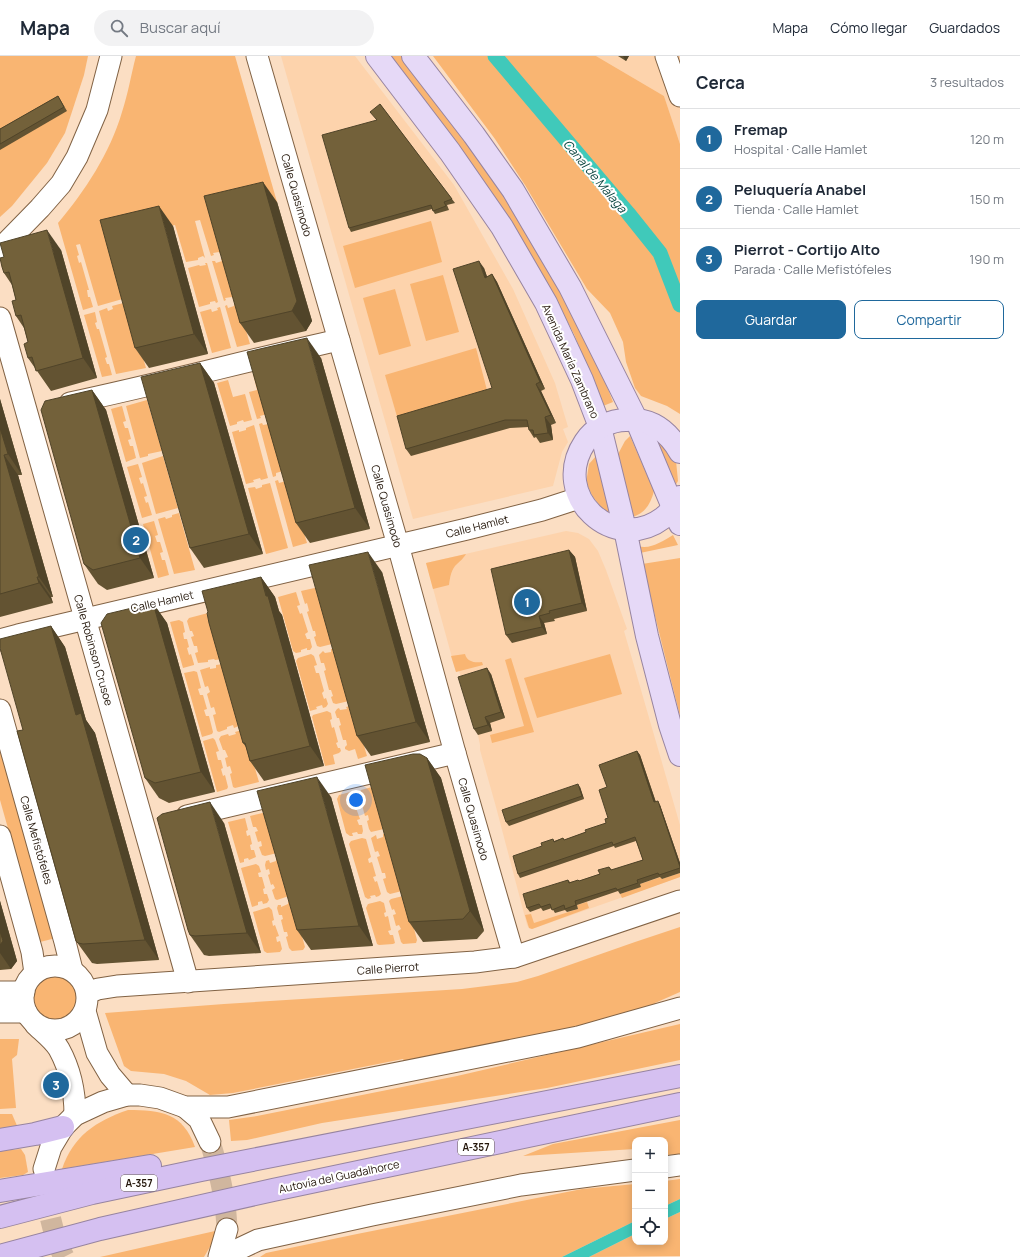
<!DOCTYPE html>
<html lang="es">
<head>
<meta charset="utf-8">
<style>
	:root { --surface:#fff; --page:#f2f2f3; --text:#1f2937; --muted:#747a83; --line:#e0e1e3; --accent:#1f689c }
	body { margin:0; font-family:Manrope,sans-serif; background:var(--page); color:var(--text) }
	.controls { position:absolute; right:12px; bottom:12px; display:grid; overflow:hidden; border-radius:8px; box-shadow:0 2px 10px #0003 }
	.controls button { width:36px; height:36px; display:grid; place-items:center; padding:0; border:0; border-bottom:1px solid var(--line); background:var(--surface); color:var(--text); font:20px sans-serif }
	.you { position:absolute; left:356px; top:744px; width:14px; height:14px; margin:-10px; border:3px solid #fff; border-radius:50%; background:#1a73e8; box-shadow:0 0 0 6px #1a73e833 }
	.badge { display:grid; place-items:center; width:26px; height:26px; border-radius:50%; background:var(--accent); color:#fff; font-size:13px; font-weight:700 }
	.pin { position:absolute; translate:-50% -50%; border:2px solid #fff; box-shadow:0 1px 4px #0006 }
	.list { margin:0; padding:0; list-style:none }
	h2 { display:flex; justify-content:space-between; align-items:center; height:52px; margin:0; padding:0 16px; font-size:17px }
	h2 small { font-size:13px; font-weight:400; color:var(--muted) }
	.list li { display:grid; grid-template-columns:26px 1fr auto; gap:12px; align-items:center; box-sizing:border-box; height:60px; padding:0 16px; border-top:1px solid var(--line) }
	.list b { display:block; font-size:15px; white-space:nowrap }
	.list p { margin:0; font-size:13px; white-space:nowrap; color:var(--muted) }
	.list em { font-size:13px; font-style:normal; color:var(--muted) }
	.actions { display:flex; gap:8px; padding:12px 16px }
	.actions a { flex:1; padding:9px 0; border:1px solid var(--accent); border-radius:8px; text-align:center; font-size:14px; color:var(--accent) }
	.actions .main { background:var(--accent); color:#fff }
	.icon { flex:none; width:22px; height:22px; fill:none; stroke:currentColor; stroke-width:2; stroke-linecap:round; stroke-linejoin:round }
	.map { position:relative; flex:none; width:680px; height:1201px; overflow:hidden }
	header { display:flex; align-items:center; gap:24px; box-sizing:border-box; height:56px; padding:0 20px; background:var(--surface); border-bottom:1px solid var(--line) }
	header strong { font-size:19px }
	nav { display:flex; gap:22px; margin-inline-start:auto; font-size:14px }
	.search { width:280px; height:36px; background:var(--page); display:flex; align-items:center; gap:10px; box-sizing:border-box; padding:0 14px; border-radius:22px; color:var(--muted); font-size:15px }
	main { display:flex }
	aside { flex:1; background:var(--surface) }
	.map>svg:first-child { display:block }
	.built { fill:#fdd3ac }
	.green { fill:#f9b572 }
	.water { fill:#40c9ba }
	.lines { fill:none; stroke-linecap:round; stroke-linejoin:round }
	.canal { stroke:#40c9ba; stroke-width:15 }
	.minor-tunnel { stroke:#d0b69e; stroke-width:21; stroke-dasharray:21 10; stroke-linecap:butt }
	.minor-casing { stroke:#816244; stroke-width:23 }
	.major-casing { stroke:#9784a0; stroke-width:24 }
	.highway-casing { stroke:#9784a0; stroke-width:24 }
	.minor { stroke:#fff; stroke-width:21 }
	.major { stroke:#e6d9f7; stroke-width:22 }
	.highway { stroke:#d5c0f1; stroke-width:22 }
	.wall { fill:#635332 }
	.shaded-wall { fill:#504429 }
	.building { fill:#73613a; stroke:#504429 }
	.labels { text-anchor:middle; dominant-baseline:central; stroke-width:4; stroke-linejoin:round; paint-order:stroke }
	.shield { fill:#fff; stroke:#655c54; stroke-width:1 }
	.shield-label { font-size:10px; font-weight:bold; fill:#23160a }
	.street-label { font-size:11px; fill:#23160a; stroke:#fff }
	.water-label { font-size:12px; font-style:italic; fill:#003e38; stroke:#fff }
</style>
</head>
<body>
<header>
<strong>Mapa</strong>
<div class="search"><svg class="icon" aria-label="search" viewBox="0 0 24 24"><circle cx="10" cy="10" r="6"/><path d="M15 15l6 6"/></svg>Buscar aquí</div>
<nav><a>Mapa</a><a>Cómo llegar</a><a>Guardados</a></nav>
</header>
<main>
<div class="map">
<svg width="680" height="1201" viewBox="0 0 680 1201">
	<rect width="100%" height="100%" fill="#fbdec3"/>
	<g class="built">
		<path d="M281 0H355L454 129 513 233 555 327 568 371 563 373 568 386 562 396 553 430 413 463Z"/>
		<path d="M596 0H680V88L664 40Z"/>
		<path d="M566 475 578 477 589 483 598 495 606 514 627 573 624 575 680 769V821L532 873 529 872 527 869 496 751 480 694V689L478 679 459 615 456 616 426 507Z"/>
	</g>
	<g class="green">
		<path d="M0 0H88L84 19 65 77 47 107 12 150 0 161Z"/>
		<path d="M136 0H235L277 146 214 161 225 197 220 198 219 196 213 197 214 199 211 200 200 164 195 165 205 202 203 200 198 202V204L186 206 175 169 153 175 126 242 98 250 80 188 76 189 79 199 77 200 79 207 81 206 89 234H87L88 241H90L93 251 83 254 58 167C85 135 110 97 122 56 128 38 131 19 136 0Z"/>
		<path d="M391 0H402L460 75 506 142 548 209 603 320 613 346 603 350 574 278 555 242Z"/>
		<path d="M433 0H596L664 40 680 88V358L667 350 641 340 635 332 626 306 623 286 610 257 587 233 525 129 495 83Z"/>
		<path d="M431 165 442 206 355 232 343 190Z"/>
		<path d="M226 202 237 241 233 243 232 241 225 242 226 244 224 245 212 205H215L216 207 222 205 221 203Z"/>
		<path d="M205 207H207L218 246 216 247 215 245 210 246V248L199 251 188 212 199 209 200 210 206 209Z"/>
		<path d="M443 219 459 276 426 285 410 228Z"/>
		<path d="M395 233 411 290 379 299 363 242Z"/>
		<path d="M127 246 146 312 116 318 99 255 107 252 108 255 113 253 112 250Z"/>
		<path d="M238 247 250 288 237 291 225 250 227 249 228 252 234 250V248Z"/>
		<path d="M220 251 231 292 212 297 200 256 211 253 212 256 218 254 217 252Z"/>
		<path d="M95 256 97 266 95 267 97 273H99L107 301 105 302 107 308H109L112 319 102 321 84 259Z"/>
		<path d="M476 292 488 338 398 364 385 319Z"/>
		<path d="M259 317 267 358 260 360 261 362 257 363 249 336 257 334 253 318Z"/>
		<path d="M228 324 233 341 245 338 252 364 244 366 243 364 237 366V368L230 370 217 327Z"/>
		<path d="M147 344 162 395 148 398V400L140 402 126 350Z"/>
		<path d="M122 350 126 365 123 366 125 372H128L131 383 128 384 130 390H133L136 402 126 406 111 353Z"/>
		<path d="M262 367 263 369 269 368 283 415 276 417V420L273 421 259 368Z"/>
		<path d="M254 369 268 422 261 424 260 422 253 424 254 426 246 428 232 376 239 374V376L246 374V372Z"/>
		<path d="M647 376 658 382 676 405 678 425 673 433Z"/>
		<path d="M630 380 654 435C651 447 645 458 632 461L617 400 625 385Z"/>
		<path d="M597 399 614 459 604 455 593 441 586 427 589 408Z"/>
		<path d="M163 400 178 452 156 458 142 407Z"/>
		<path d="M138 408 142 421 139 422 141 428 143 427 147 440 144 441 146 447 148 446 152 459 142 462 127 411Z"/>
		<path d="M288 422 307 487 293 491 275 425 278 424 279 427 286 425Z"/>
		<path d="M270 427 288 492 266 498 248 432 255 431 256 433 262 431V429Z"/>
		<path d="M179 457 195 514 174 518 158 463 165 461 166 463 172 461V459Z"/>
		<path d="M154 465 158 479 155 480 157 486H160L163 496 160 497 162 504H165L169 519 158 522 143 468Z"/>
		<path d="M673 479 678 489 640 497 638 490C650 494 663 485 673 479Z"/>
		<path d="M466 498C463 503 461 504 457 508 451 513 450 522 449 529L433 533 426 507Z"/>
		<path d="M680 502V660L642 508Z"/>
		<path d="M319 531 332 588 320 591 317 590 314 581 316 580 315 575H313L307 556 309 555 307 547 305 548 301 535Z"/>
		<path d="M296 536 300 549 297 550 300 558 302 557 308 576 305 578 307 583H310L312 591 310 594H307V592L301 594V596L296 597 293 595 278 541Z"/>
		<path d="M208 557 223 603 215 604 214 603 208 604V606L198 607 195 597 198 596 197 590H194L191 581 194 580 192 575H190L187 565 189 562Z"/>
		<path d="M179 564 183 566 185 576 183 577 184 583H187L189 591 187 592 189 599 191 598 194 608V609L183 612 170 566Z"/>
		<path d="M331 593H333L349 645 336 648 333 647 331 641 333 640 331 634H329L324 615 326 614 324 607H321L319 599 323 595 325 597 331 596Z"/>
		<path d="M311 598 314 600 317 609 314 610 316 617H319L324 635 322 637 324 643 326 642 328 648 326 651 323 652 322 649 316 651 317 653 310 655 296 605 298 602Z"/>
		<path d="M465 598C467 606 475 607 482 606L483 609 456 616 451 600Z"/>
		<path d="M610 598 622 638 537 662 524 622Z"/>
		<path d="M511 602 534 676 492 687 490 679 524 670 505 604Z"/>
		<path d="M224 608 241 669 234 672 233 669 227 671V673L219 676 217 675 213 659 216 658 214 651 211 652 207 638 210 636 208 630 205 631 200 614 210 611V613L216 612V609Z"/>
		<path d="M194 615 197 616 201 632 198 633 200 639H203L207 653 204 654 206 660H209L213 676 212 678 202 681 184 617Z"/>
		<path d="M350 650 353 652 367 700 358 703 355 693 349 695 345 693V691L347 689 346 684H343L339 670 341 669 339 662H337L335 656 337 653 339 652 340 654 347 653 346 651Z"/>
		<path d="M327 655 331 657 332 663 330 664 332 672 334 671 338 686 336 687 338 692H340L341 695 339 697 333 699 335 708 325 710 312 661 313 659Z"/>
		<path d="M242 674 244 675 259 726 235 732 233 731 230 718 232 717 230 710 227 711 225 702 228 701 225 694H223L219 683 221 680 228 678 229 680 236 678 235 676Z"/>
		<path d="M0 682 56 882 40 886 0 744Z"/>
		<path d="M213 682 215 684 219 695 216 696 218 704H221L223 712 221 713 223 720 225 719 228 731 227 733 217 736 203 685Z"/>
		<path d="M372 731 384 773 371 776 369 773 367 765 369 764 368 759 365 760 362 749 365 748 363 743 361 744 359 738 361 734Z"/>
		<path d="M350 736 353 739 355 746 353 748 354 752H356L360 763 357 764 359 769H362L363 775 362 778H358L357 776 352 777 353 780H350L346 777 337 743 339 739Z"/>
		<path d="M267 756 277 797 265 800 262 799 259 791 262 790 261 785 258 786 255 776 258 775 256 771H253L250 760Z"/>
		<path d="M245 762 248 774 246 775 247 780 250 779 252 788 250 789 251 794H254L256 801 249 804 248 802 244 803V806L240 807 228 766Z"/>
		<path d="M386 777 402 835 390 838 387 836 383 823 386 822 385 817H382L377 801 380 800 378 795 375 796 371 782 376 779 377 783 383 781V778Z"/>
		<path d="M362 782 366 783 371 801 368 803 369 807 372 806 376 820 373 821 375 826 377 825 381 838 379 840 376 841 375 839 370 840 371 842 368 843 365 841 349 788 351 785Z"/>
		<path d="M279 802 289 840 277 844 275 843 272 834 275 832 273 828 271 829 268 819 270 818 269 813 266 814 265 809 266 805 269 804 270 807 276 805V803Z"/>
		<path d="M256 808 259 810 261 816 258 817 259 821H262L265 832 263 833 264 838H267L269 844 267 847 263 848 262 845 258 846V849L252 851 241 812Z"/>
		<path d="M680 817V821L622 842 620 838 640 831V828L661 821 662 823Z"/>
		<path d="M403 840 406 842 417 884 416 887 403 888 401 886 398 875 401 873 399 869 396 870 393 859 396 858 394 853 392 854 389 845 391 843Z"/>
		<path d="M291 845 293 848 305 891 303 894 292 895 289 892 286 881 288 880 287 876H284L281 864 283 863 282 859H279L277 852 278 849H281V851L288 848V846Z"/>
		<path d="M380 845 384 847 386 856 384 857 385 861 388 860 391 874 388 875 390 879H393L395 887 393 888 379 889 377 888 366 852 368 848Z"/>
		<path d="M587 846 589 852 532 873 529 872 525 859 531 858 534 867 578 853 577 849Z"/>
		<path d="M269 851 272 854 274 864 272 865 273 870 275 869 279 880 276 881 277 886 280 885 282 893 280 896 267 897 264 895 253 856Z"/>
		<path d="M680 871V936L655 947 656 952 581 971 405 1007 403 1003 233 1037 210 1039 186 1025 164 1018 131 1015 124 1010 105 957 224 948 462 933 517 926 538 920 635 886Z"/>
		<circle cx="56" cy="942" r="22"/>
		<path d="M680 968V1004L547 1032 322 1067 247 1084 231 1085 229 1064 257 1060 457 1020Z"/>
		<path d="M0 983H19L17 999 12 1003 16 1052 0 1053Z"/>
		<path d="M128 1054C161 1054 183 1057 195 1091L62 1113C73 1080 96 1065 128 1054Z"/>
		<path d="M0 1058H12L18 1072H0Z"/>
		<path d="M680 1064V1098L665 1099V1084H635V1093L523 1100 553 1088Z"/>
		<path d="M21 1093 25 1099 28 1116 23 1119 0 1122V1095Z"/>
		<path d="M680 1123V1143L665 1150V1125Z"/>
		<path d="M635 1128V1165L562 1201H260L266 1197 357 1178 582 1133Z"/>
		<path d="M680 1156V1200L589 1201 635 1178V1186H665V1163Z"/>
		<path d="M215 1175 214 1184 204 1201H100Z"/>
	</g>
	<g class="water">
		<path d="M680 1143V1156L665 1163V1150Z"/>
		<path d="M635 1165V1178L589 1201H562Z"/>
	</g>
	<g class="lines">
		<path class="canal" d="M495 0 628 157 660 197 680 249"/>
		<g class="minor-tunnel">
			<path d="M210 1086C219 1115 226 1143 227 1173"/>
			<path d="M46 1132C48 1156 53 1179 64 1201"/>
		</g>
		<defs>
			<g id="minor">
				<path d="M257 0 398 489 455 697 514 901"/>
				<path d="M666 0 680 40"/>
				<path d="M0 193 40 152 61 128 77 101 97 54 111 0"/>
				<path d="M0 262 188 926"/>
				<path d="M70 347C160 328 249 304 339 284"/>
				<path d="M0 584 18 579 467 473 542 454 579 442"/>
				<path d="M0 654 65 886 72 914"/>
				<path d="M187 760 455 697"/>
				<path d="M0 780 32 896 35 917"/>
				<circle cx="55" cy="942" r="32"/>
				<path d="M0 936H24"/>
				<path d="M87 937 98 933 117 930 475 906 514 901 680 845"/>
				<path d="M85 955 97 997 110 1019 127 1039"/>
				<path d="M0 956H26"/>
				<path d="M35 968C42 975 54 984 59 993 70 1013 75 1036 75 1059"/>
				<path d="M185 1051 199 1063 210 1086"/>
				<path d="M665 1111 680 1109"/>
				<path d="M44 1113 51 1091 63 1071 75 1059 103 1046 127 1039H140L160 1042 185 1051H228L578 981 680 952"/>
				<path d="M219 1201 227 1173"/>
				<path d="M222 1201 258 1184 372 1159 521 1129 635 1114"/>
			</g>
			<g id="major">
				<path d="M377 0 450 96 502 171 546 247 582 324 600 371 625 473 647 580 670 669 680 699"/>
				<path d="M413 0 474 79 513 134 570 231 636 363 680 468"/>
				<path d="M680 441C675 449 670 457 663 462 614 499 549 440 585 386 594 372 611 364 626 364 651 362 668 375 680 396"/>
			</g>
			<g id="highway">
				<path d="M0 1084 35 1078 63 1071"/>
				<path d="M0 1135 150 1110"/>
				<path d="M0 1161 92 1137 201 1114 680 1020"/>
				<path d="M0 1200 100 1173 273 1134 680 1048"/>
			</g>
		</defs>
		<use href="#minor" class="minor-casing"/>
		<use href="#major" class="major-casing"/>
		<use href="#highway" class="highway-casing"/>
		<use href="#minor" class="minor"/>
		<use href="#major" class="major"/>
		<use href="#highway" class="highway"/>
	</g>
	<g class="wall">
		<path d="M618 0H629L626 5Z"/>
		<path d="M58 40 67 55 0 94V73Z"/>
		<path d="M380 48 455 147 447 149 449 154 435 158 432 153 351 176 349 172 377 64Z"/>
		<path d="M277 146 312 265 306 275 254 287 240 267Z"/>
		<path d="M173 170 208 298 149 312 135 292Z"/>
		<path d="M61 194 97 322 51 335 28 302V286L24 272 16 260V244L12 229 4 217Z"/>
		<path d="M484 212 487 221 492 218 497 226 545 333 541 335 556 367 551 369 553 384 540 387 536 381 534 382 529 374V371L510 372 411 400 406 393 492 332Z"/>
		<path d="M321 302 370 473 310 487 296 467Z"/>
		<path d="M200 307 214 327 263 498 204 512 190 492Z"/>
		<path d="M92 334 106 354 154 522 107 534 98 528 84 508Z"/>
		<path d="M0 343 22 419H18L53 541H51L53 547 0 561Z"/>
		<path d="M569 494 575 501 587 555 554 563 555 565 544 567 547 578 512 587 506 579Z"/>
		<path d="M382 516 430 686 371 700 357 680Z"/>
		<path d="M261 521 275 541 279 555 282 559 324 710 264 725 250 705 246 691 243 687Z"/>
		<path d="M153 547 167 567 215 736 169 747 159 742 145 722Z"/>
		<path d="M51 570 65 591 86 664 95 677 159 904 97 908 92 907 76 885Z"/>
		<path d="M491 618 505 662 490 667 492 675 478 679 474 673Z"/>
		<path d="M637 695 640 699 656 746 660 749 680 807V817L662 823 660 821 640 828 641 831 620 838 618 835 577 849 578 853 567 856 565 854 555 857 552 852 543 855 541 852 530 856 527 852 568 824 570 826 579 825 600 818 609 811 612 814 643 804 636 785 615 792 614 790 520 822 518 818 554 785 563 782 564 784 586 776 606 767 608 762 607 731Z"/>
		<path d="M427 702 441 722 484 875 477 883 423 886 409 866Z"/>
		<path d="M580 731 584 743 509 770 506 766Z"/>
		<path d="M331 741 373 890 311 894 297 874Z"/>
		<path d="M224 767 261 897 209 900 204 899 190 879Z"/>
		<path d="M0 845 17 905 11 913 0 914Z"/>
	</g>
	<g class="shaded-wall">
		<path d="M623 0H629L626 5Z"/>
		<path d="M263 126 277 146 312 265 306 275 292 255Z"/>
		<path d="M159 150 173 170 208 298 194 278Z"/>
		<path d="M47 174 61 194 97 322 83 302Z"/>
		<path d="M479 205 484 212 490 229 485 222Z"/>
		<path d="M492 218 497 226 545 333 540 326Z"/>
		<path d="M307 282 321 302 370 473 355 452Z"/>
		<path d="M200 307 214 327 263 498 249 478Z"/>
		<path d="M536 328 541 335 556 367 551 359Z"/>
		<path d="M92 334 106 354 154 522 140 502Z"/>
		<path d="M0 343 22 419 8 398 0 372Z"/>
		<path d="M545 361 551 369 553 384 548 377Z"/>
		<path d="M4 399 18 419 53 541 39 521Z"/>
		<path d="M569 494 575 501 587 555 582 547Z"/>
		<path d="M368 496 382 516 430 686 416 666Z"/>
		<path d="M37 521 51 541 53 547 39 527Z"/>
		<path d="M261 521 275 541 279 555 282 559 324 710 310 690Z"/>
		<path d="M153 547 167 567 215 736 201 716Z"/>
		<path d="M539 560 544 567 547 578 542 571Z"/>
		<path d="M51 570 65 591 86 664 95 677 159 904 145 884 76 659Z"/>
		<path d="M487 612 491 618 505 662 501 656Z"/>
		<path d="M485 661 490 667 492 675 488 669Z"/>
		<path d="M637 695 640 699 657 750 654 746Z"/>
		<path d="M427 702 441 722 484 875 470 855Z"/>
		<path d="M317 721 331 741 373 890 359 870Z"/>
		<path d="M578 728 580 731 584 743 582 740Z"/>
		<path d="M658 745 660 749 680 807V811Z"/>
		<path d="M210 746 224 767 261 897 247 877Z"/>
		<path d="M0 845 17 905 11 913 0 897Z"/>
	</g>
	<g class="building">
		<path d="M58 40 64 51 0 88V73Z"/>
		<path d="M380 48 452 143 444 146 446 150 433 155 431 149 349 172 322 79 377 64 370 56Z"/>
		<path d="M263 126 297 245 292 255 240 267 204 140Z"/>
		<path d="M159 150 194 278 135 292 100 164Z"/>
		<path d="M47 174 83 302 36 315 32 301 28 302 24 288 28 286 21 259 16 260 12 245 16 244 9 216 4 217 2 211 0 202 4 201 0 187Z"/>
		<path d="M479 205 485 222 492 218 540 326 536 328 551 359 545 361 548 377 534 379 533 374H529L527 364H505L406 393 397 360 492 332 453 213Z"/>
		<path d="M307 282 355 452 296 467 247 296Z"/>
		<path d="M200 307 249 478 190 492 141 321Z"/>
		<path d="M92 334 140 502 93 514 84 508 41 354 45 345Z"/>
		<path d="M0 372 8 398 4 399 39 521H37L39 527 0 538Z"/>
		<path d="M569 494 582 547 549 555 550 557 539 560 542 571 506 579 491 513Z"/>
		<path d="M368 496 416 666 357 680 309 509Z"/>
		<path d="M261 521 266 540H268L310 690 250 705 245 687H243L209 567 207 557 208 556 202 535Z"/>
		<path d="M153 547 201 716 155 727 145 722 101 567 107 558Z"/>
		<path d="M51 570 76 659 81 657 145 884 83 888 78 887 76 885 17 675 23 674 0 592V583Z"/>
		<path d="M487 612 501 656 485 661 488 669 474 673 458 621Z"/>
		<path d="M637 695 654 746 658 745 680 811V812L659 819 658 817 637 824 638 827 617 834 616 832 575 845 576 849 565 853 564 849 552 854 550 848 541 851 539 848 527 852 523 838 568 824 569 827 578 824 579 825 600 818 598 814 609 811 611 814 643 804 635 781 613 789 612 786 518 818 513 800 542 790 541 787 553 783 554 786 563 782 564 784 586 776 585 774 606 767 605 763 608 762 599 734 607 731 599 709Z"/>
		<path d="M413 698H420L427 702 470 855 463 863 409 866 365 709Z"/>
		<path d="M317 721 359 870 297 874 257 735Z"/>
		<path d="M578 728 582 740 506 766 502 754Z"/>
		<path d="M210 746 247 877 195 880 190 879 188 874 157 762 162 758Z"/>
		<path d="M0 875 3 885 0 889Z"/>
	</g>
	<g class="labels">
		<g class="shield">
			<rect x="458" y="1083" width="36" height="16" rx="3"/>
			<rect x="121" y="1119" width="36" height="16" rx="3"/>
		</g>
		<g class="shield-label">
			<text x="476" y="1091">A-357</text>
			<text x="139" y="1127">A-357</text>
		</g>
		<g class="street-label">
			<text transform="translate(297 139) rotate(74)">Calle Quasimodo</text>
			<text transform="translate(571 305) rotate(66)">Avenida María Zambrano</text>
			<text transform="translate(387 450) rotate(74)">Calle Quasimodo</text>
			<text transform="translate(477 470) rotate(-14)">Calle Hamlet</text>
			<text transform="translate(162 545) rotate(-13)">Calle Hamlet</text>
			<text transform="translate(94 594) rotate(74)">Calle Robinson Crusoe</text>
			<text transform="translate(474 763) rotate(74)">Calle Quasimodo</text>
			<text transform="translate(37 784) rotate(74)">Calle Mefistófeles</text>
			<text transform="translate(388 912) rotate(-4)">Calle Pierrot</text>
			<text transform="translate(339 1120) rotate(-12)">Autovía del Guadalhorce</text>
		</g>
		<g class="water-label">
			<text transform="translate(595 120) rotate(50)">Canal de Málaga</text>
		</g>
	</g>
</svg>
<div class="controls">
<button>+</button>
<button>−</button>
<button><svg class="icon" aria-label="locate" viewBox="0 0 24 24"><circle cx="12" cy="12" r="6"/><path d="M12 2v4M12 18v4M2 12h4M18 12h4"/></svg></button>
</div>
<div class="you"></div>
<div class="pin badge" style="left:527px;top:546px">1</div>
<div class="pin badge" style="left:136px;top:484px">2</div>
<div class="pin badge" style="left:56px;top:1029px">3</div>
</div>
<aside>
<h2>Cerca<small>3 resultados</small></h2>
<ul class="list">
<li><span class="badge">1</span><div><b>Fremap</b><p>Hospital · Calle Hamlet</p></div><em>120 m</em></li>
<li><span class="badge">2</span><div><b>Peluquería Anabel</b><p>Tienda · Calle Hamlet</p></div><em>150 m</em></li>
<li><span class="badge">3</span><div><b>Pierrot - Cortijo Alto</b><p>Parada · Calle Mefistófeles</p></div><em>190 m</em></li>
</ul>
<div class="actions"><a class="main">Guardar</a><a>Compartir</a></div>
</aside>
</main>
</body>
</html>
